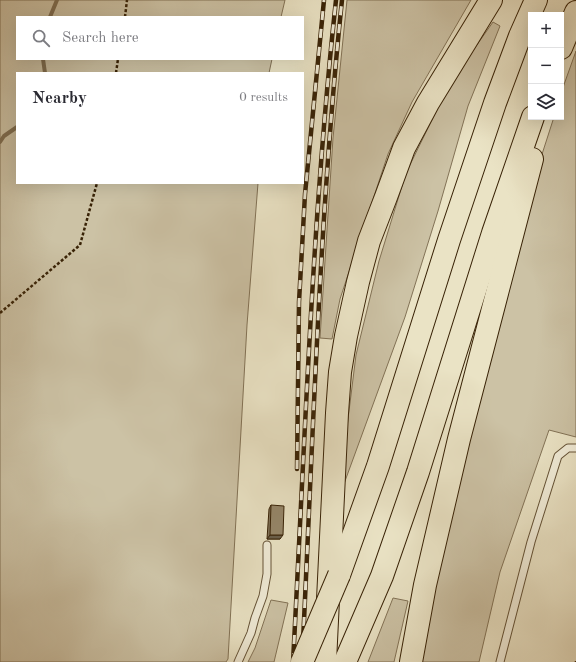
<!DOCTYPE html>
<html lang="en">
<head>
<meta charset="utf-8">
<style>
	:root { --surface:#fff; --page:#f7f7f7; --text:#2b2b33; --muted:#7c7c81; --line:#e1e1e2 }
	body { margin:0; font-family:"Old Standard TT",serif; background:var(--page); color:var(--text) }
	.controls { position:absolute; right:12px; top:12px; display:grid; overflow:hidden; border-radius:0px; box-shadow:0 4px 16px #0002 }
	.controls button { width:36px; height:36px; display:grid; place-items:center; padding:0; border:0; border-bottom:1px solid var(--line); background:var(--surface); color:var(--text); font:20px sans-serif }
	.list { margin:0; padding:0; list-style:none }
	h2 { display:flex; justify-content:space-between; align-items:center; height:52px; margin:0; padding:0 16px; font-size:17px }
	h2 small { font-size:13px; font-weight:400; color:var(--muted) }
	.icon { flex:none; width:22px; height:22px; fill:none; stroke:currentColor; stroke-width:2; stroke-linecap:round; stroke-linejoin:round }
	.map { position:relative; flex:none; width:576px; height:662px; overflow:hidden }
	.search { position:absolute; background:var(--surface); box-shadow:0 4px 16px #0002; left:16px; top:16px; width:288px; height:44px; display:flex; align-items:center; gap:10px; box-sizing:border-box; padding:0 14px; border-radius:0px; color:var(--muted); font-size:15px }
	.panel { position:absolute; background:var(--surface); box-shadow:0 4px 16px #0002; left:16px; top:72px; width:288px; height:112px; border-radius:0px }
	.map>svg:first-child { display:block }
	.green { fill:#ccc2a5; stroke:#827256 }
	.lines { fill:none; stroke-linecap:round; stroke-linejoin:round }
	.stream { stroke:#7e6e52; stroke-width:4 }
	.lane-casing { stroke:#645236; stroke-width:9 }
	.highway-casing { stroke:#382206; stroke-width:24 }
	.path { stroke:#382206; stroke-width:2.5; stroke-dasharray:3 2; stroke-linecap:butt }
	.lane { stroke:#f1edd9; stroke-width:7 }
	.highway { stroke:#eae3c5; stroke-width:22 }
	.rail-casing { stroke:#382206; stroke-width:4.5 }
	.rail { stroke:#f1edd9; stroke-width:3; stroke-dasharray:9; stroke-linecap:butt }
	.highway-bridge-casing { stroke:#382206; stroke-width:24; stroke-linecap:butt }
	.highway-bridge { stroke:#eae3c5; stroke-width:22 }
	.wall { fill:#80735a; stroke:#382206 }
	.shaded-wall { fill:#685e4a; stroke:#382206 }
	.building { fill:#958669; stroke:#382206 }
</style>
</head>
<body>
<div class="map">
<svg width="576" height="662" viewBox="0 0 576 662">
	<rect width="100%" height="100%" fill="#eae3c5"/>
	<filter id="stains"><feTurbulence type="fractalNoise" baseFrequency=".005" numOctaves="4"/><feColorMatrix values="0 0 0 0 .2 0 0 0 0 .09 0 0 0 0 .02 0 0 0 .5 -.17"/></filter>
	<radialGradient id="worn" r=".72"><stop offset=".6" stop-color="#630" stop-opacity="0"/><stop offset="1" stop-color="#630" stop-opacity=".3"/></radialGradient>
	<g class="green">
		<path d="M0 0H285L281 17H17V59H272L269 73H17V183H258L247 325 228 659 226 662H0Z"/>
		<path d="M347 0H471L412 102 388 154 340 299 332 339 320 338 333 138Z"/>
		<path d="M493 22 500 26 468 106 438 211 405 317 341 492 344 451 356 355 379 261 406 173 450 83Z"/>
		<path d="M576 51V437L549 430 500 572 479 662H420L430 602 535 176 554 117H561V93Z"/>
		<path d="M393 598 408 601 394 662H368Z"/>
		<path d="M271 600 288 603 274 662H248L255 648Z"/>
	</g>
	<g class="lines">
		<g class="stream">
			<path d="M50 17 57 0"/>
			<path d="M43 59 45 73"/>
			<path d="M0 142 4 136 17 127"/>
		</g>
		<defs>
			<g id="lane">
				<path d="M238 662 251 633 255 618 263 596 267 574V545"/>
				<path d="M500 662 531 542 558 456 568 448H576"/>
			</g>
			<g id="highway">
				<path d="M561 48 576 12"/>
				<path d="M339 575 378 466 449 240 495 103 520 36 536 0"/>
				<path d="M325 662 337 413 340 372 346 336 358 282 369 241 386 197 404 148 428 103 491 0"/>
				<path d="M345 662 382 576 418 472 493 233 533 117"/>
				<path d="M411 662 425 585 459 439 532 159"/>
			</g>
		</defs>
		<use href="#lane" class="lane-casing"/>
		<use href="#highway" class="highway-casing"/>
		<g class="path">
			<path d="M125 17 127 0"/>
			<path d="M116 73 118 59"/>
			<path d="M0 313 80 245 97 183"/>
			<path d="M576 662V661"/>
		</g>
		<use href="#lane" class="lane"/>
		<use href="#highway" class="highway"/>
		<defs>
			<g id="rail">
				<path d="M297 469 299 302 305 194 324 0"/>
				<path d="M293 662C305 441 312 220 336 0"/>
				<path d="M302 662C313 441 319 220 342 0"/>
			</g>
		</defs>
		<use href="#rail" class="rail-casing"/>
		<use href="#rail" class="rail"/>
		<defs>
			<path id="highway-bridge" d="M302 662 339 575"/>
		</defs>
		<use href="#highway-bridge" class="highway-bridge-casing"/>
		<use href="#highway-bridge" class="highway-bridge"/>
	</g>
	<path class="wall" d="M271 505 280 539H267L269 509Z"/>
	<path class="shaded-wall" d="M270 535H283L280 539H267Z"/>
	<path class="building" d="M271 505 284 506 283 535H270Z"/>
	<rect width="100%" height="100%" filter="url(#stains)"/>
	<rect width="100%" height="100%" fill="url(#worn)"/>
</svg>
<div class="controls">
<button>+</button>
<button>−</button>
<button><svg class="icon" aria-label="layers" viewBox="0 0 24 24"><path d="M12 4l9 5-9 5-9-5zM3 14l9 5 9-5"/></svg></button>
</div>
<div class="search"><svg class="icon" aria-label="search" viewBox="0 0 24 24"><circle cx="10" cy="10" r="6"/><path d="M15 15l6 6"/></svg>Search here</div>
<section class="panel">
<h2>Nearby<small>0 results</small></h2>
<ul class="list">
</ul>
</section>
</div>
</body>
</html>
